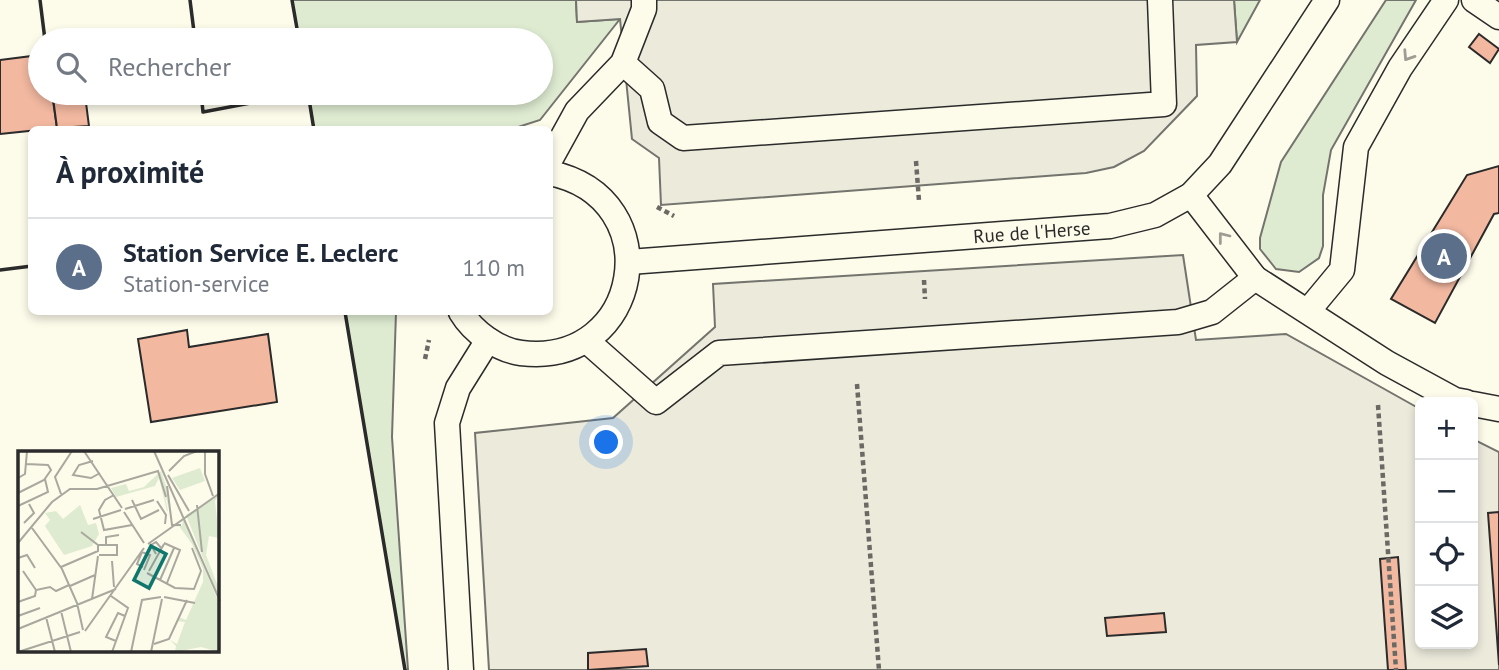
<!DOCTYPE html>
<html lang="fr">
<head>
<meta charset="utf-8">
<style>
	:root { --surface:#fff; --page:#f2f2f3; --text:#1f2937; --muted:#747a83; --line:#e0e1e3; --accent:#2563eb }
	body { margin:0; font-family:"PT Sans",sans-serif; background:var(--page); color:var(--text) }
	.controls { position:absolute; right:21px; bottom:21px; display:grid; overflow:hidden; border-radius:10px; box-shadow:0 4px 10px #0003 }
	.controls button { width:63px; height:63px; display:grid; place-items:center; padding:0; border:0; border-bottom:2px solid var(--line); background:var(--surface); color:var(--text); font:35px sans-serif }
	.you { position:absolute; left:607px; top:443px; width:24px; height:24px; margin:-18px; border:5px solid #fff; border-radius:50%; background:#1a73e8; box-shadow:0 0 0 10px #1a73e833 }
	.badge { display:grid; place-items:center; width:46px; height:46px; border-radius:50%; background:var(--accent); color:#fff; font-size:23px; font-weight:700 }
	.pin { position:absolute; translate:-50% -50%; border:4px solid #fff; box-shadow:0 2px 7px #0006 }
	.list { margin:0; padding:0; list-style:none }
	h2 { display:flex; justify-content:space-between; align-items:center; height:91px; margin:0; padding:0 28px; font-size:30px }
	h2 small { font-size:23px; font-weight:400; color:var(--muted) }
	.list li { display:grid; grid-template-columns:46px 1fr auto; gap:21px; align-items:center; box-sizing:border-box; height:98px; padding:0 28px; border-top:2px solid var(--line) }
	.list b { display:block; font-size:26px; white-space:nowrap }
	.list p { margin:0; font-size:23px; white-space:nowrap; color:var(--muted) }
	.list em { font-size:23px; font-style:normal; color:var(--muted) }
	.icon { flex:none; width:38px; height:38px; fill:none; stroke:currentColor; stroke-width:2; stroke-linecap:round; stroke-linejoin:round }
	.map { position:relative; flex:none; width:1499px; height:670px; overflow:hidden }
	.search { position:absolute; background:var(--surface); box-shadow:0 4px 10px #0003; left:28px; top:28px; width:525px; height:77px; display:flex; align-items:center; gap:18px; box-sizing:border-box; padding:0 24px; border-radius:38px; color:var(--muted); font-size:26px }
	.panel { position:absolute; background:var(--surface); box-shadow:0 4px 10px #0003; left:28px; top:126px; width:525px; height:189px; border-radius:10px }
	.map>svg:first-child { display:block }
	.green { fill:#deebd1; stroke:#74746e; stroke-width:2 }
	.parking { fill:#eceadb; stroke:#74746e; stroke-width:2 }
	.building { fill:#f2b8a0; stroke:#2b2b2b; stroke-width:2 }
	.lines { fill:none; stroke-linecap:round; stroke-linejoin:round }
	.service-casing { stroke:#2b2b2b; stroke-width:27 }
	.path { stroke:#6a6964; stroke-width:4.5; stroke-dasharray:5 3.5; stroke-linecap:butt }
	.service { stroke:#fdfbea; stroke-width:24 }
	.wall { stroke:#2b2b2b; stroke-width:3.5 }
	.oneway { stroke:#9e9d94 }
	.labels { text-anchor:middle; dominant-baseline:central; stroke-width:5; stroke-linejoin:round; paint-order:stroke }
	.street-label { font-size:19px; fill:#2b2b2b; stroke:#fdfbea }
	.inset-road { fill:none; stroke:#a9a89e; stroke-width:2 }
	.view { fill:#0f766e; fill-opacity:0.15; stroke:#0f766e; stroke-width:3.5 }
	.inset-edge { fill:none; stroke:#2b2b2b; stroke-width:3.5 }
</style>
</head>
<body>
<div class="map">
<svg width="1499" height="670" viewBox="0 0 1499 670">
	<rect width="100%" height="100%" fill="#fdfbea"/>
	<g class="green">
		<path d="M292 0H576L577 22 620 19 540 120 509 130 314 129 308 93H541V40H299Z"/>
		<path d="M1234 0H1260L1237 42Z"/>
		<path d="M1386 0H1416L1331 150 1323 195V246L1319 258 1299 272 1276 269 1260 249V238L1281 162Z"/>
		<path d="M345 312H396L392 437 408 670H405Z"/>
	</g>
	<g class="parking">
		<path d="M576 0H1234L1237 42 1196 45 1197 96 1144 151 1114 167 1086 173 661 205 659 158 632 139 620 19 577 22Z"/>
		<path d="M1183 255 1196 340 1286 334 1420 409V644H1473V439L1499 452V670H489L475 433 613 418 715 327 713 284Z"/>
	</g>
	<g class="building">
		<path d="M1479 34 1499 49 1490 63 1469 47Z"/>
		<path d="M40 55V93H52L57 128 0 134V60Z"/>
		<path d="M85 95 89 126 57 128 53 98Z"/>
		<path d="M1499 166V213L1494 214 1435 323 1391 299 1467 175Z"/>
		<path d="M187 330 189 347 268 334 277 402 151 422 138 339Z"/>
		<path d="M1499 512V665L1488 513Z"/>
		<path d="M1398 557 1406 670H1388L1380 559Z"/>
		<path d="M1164 613 1166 632 1107 636 1105 618Z"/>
		<path d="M646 649 648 666 588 670V653Z"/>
	</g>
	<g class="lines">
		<defs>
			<g id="service">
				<path d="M1474 0 1499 17"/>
				<path d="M623 63 652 89 660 122 683 138 1164 104 1160 0"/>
				<path d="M550 160 577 111 623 63 644 9V0"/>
				<path d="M1191 195 1255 278 1387 363 1455 400 1466 402"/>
				<path id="s1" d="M629 262 1110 226 1155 215 1191 195 1220 164 1327 0"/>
				<path d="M1308 311 1342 270 1356 147 1400 68 1446 0"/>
				<path d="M461 312C473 332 498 350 521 353 642 368 671 198 550 173"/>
				<path d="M587 341 656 402 719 353 1178 322 1212 312 1255 278"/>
				<path d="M1473 404 1499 409"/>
				<path d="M461 670 447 423 458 388 488 340"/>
			</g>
		</defs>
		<use href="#service" class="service-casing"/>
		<g class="path">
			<path d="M916 161 919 201"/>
			<path d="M657 207 674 216"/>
			<path d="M924 280 925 299"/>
			<path d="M425 359 429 340"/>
			<path d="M857 384 879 670"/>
			<path d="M1378 405 1396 670"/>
		</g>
		<use href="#service" class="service"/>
		<g class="wall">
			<path d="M40 0 45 40"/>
			<path d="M190 0 195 40"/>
			<path d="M292 0 299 40"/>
			<path d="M201 93 203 112 304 93"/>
			<path d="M308 93 314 130"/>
			<path d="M0 270 32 266"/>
			<path d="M345 312 405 670"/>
		</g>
	</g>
	<defs><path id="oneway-chevron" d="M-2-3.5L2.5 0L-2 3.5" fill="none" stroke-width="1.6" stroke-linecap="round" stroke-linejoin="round" transform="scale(1.75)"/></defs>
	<g class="oneway">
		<use href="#oneway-chevron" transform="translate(1408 56) rotate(123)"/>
		<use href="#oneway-chevron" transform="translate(1223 237) rotate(-128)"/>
	</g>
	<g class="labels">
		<g class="street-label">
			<text stroke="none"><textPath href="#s1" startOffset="404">Rue de l'Herse</textPath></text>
		</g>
	</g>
	<g transform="translate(18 451)">
		<rect width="201" height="201" fill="#fdfbea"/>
		<path d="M182 17 187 30 162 39 154 27ZM143 20 148 34 151 59 143 24 150 60H149L141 27 137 35 98 46 93 37 108 33 111 40 126 36ZM201 44 197 50 201 87 191 85 188 104 201 138V147L168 64ZM62 54 70 74 78 72 81 83 74 95 46 104 27 75 32 69 27 62 38 60 45 68ZM165 67 201 152V201L183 196 157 201 158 195 152 189 159 193 167 171 159 170 161 166 168 169 185 131V118L174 93 161 75 156 76 159 73 164 75Z" fill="#deebd1"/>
		<path class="inset-road" d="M66 0 104 57M136 0 202 150M187 0V23L195 45M75 10 61 14 55 24 73 27 82 22M151 20 166 5 179 0M150 24 171 60M0 27 7 23 9 0M149 35 154 74H163M0 42 26 29 33 19 30 14 8 13M43 43 37 26 54 0M96 44 87 49 81 59 86 79 114 74M114 49 123 68 141 59M139 50 148 64 147 73M179 54 184 101M0 55 30 41 27 28M107 58 136 49M106 61 126 92M75 68 103 59M6 72 16 62 11 53M14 77 44 118 59 152 65 179M63 81 80 94M0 92 34 51 52 38H79L140 20 148 46M146 92 162 99 149 132M130 93 202 42M88 94V86L101 84M138 103 133 94 138 91 144 98M0 107 9 104 17 117M94 110 96 136M43 116 80 100V94H99V104H81M125 116 119 113 124 101 132 104 126 119M5 120 18 139M131 120 146 93M129 122 157 137 176 138 183 120 174 97M142 129 156 97M52 135 77 124M93 145 110 157 94 201M146 146 177 152M74 148 80 105M0 151 17 145 18 139 32 136 38 140 51 134M43 160 53 201M0 165 22 157M28 166 37 201M0 178 98 138M67 180 126 97M98 190 88 186 100 162 107 165M136 193 151 188 169 149M0 201 62 181M113 201 124 149 143 146M133 201 144 148"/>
		<path class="view" d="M133 95 148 103 131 137 116 129Z"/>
		<rect width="201" height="201" class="inset-edge"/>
	</g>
</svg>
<div class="controls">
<button>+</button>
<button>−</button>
<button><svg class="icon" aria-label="locate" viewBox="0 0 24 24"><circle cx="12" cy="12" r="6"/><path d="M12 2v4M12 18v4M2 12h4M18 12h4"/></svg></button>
<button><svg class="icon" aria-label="layers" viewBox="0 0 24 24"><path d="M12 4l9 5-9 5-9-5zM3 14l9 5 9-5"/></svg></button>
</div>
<div class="you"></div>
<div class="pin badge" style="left:1444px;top:256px;background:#5c6f8a">A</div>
<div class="search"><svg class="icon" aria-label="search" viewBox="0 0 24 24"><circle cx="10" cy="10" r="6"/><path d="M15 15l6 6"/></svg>Rechercher</div>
<section class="panel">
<h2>À proximité<small></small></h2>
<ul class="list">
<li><span class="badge" style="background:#5c6f8a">A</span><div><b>Station Service E. Leclerc</b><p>Station-service</p></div><em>110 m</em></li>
</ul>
</section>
</div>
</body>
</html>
